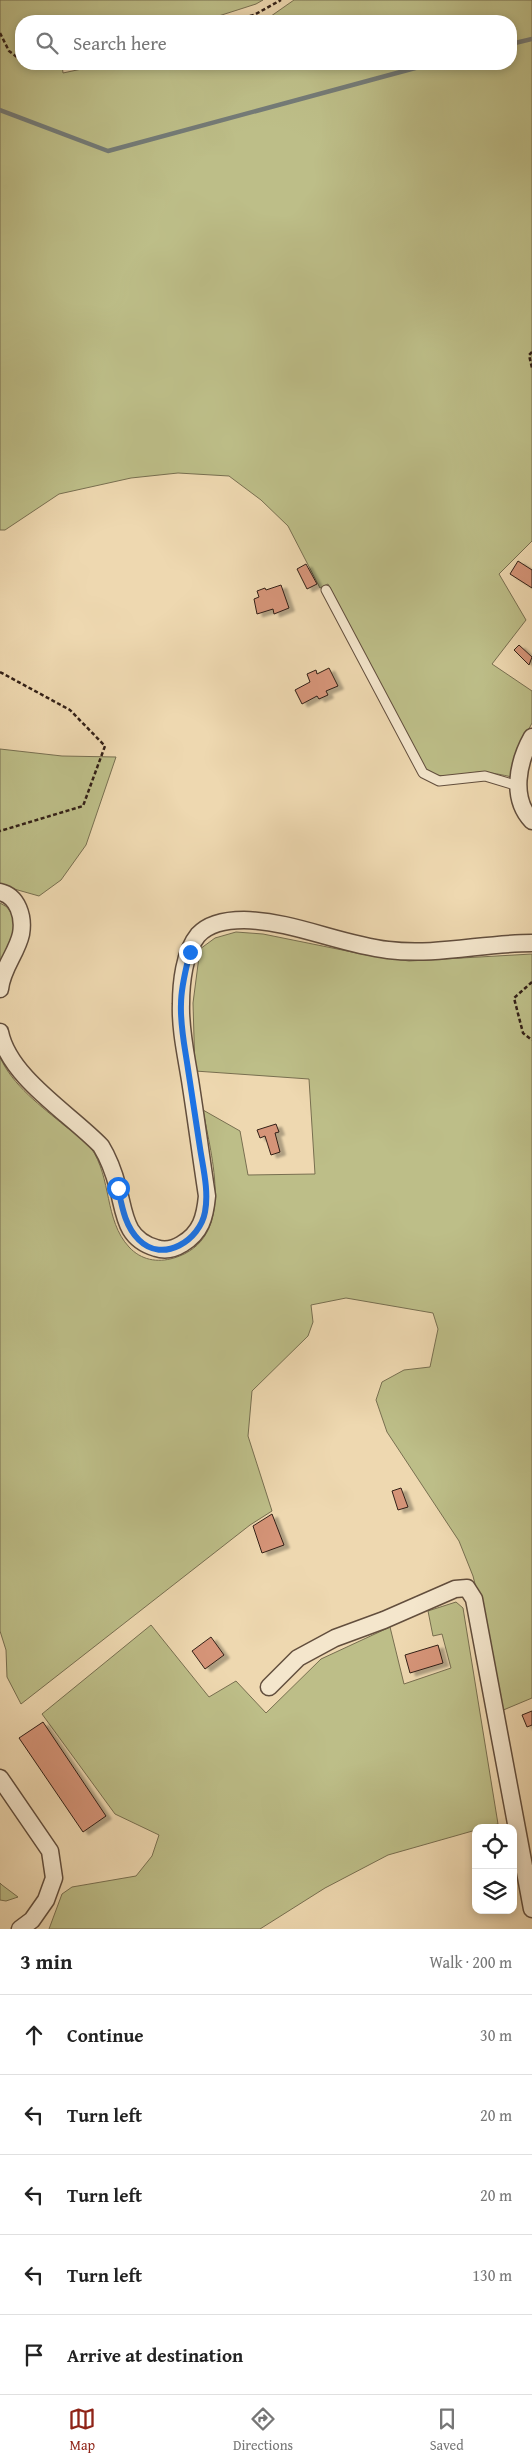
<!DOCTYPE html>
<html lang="en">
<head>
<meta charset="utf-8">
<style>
	:root { --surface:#fff; --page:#f6f6f6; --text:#222; --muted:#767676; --line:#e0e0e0; --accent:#8f2418 }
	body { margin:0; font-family:"Gentium Book Plus",serif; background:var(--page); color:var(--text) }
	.controls { position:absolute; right:15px; bottom:15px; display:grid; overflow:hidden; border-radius:10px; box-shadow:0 2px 8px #0003 }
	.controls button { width:45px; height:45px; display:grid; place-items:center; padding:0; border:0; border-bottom:1px solid var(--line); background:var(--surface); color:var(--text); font:25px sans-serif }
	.stop { position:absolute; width:15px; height:15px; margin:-11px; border:4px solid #1a73e8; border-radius:50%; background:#fff }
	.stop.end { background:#1a73e8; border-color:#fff; box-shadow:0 1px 5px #0008 }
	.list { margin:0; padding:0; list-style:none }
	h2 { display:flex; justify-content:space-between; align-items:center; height:65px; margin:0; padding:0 20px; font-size:21px }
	h2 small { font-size:16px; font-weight:400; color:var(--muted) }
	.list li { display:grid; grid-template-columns:32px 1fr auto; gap:15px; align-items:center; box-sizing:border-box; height:80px; padding:0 20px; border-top:1px solid var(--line) }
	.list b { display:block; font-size:19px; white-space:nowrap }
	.list em { font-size:16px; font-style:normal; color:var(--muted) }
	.icon { flex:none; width:28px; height:28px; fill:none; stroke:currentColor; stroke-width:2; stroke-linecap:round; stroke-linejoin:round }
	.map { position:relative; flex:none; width:532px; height:1929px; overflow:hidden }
	.search { position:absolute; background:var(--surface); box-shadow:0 2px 8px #0003; left:15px; right:15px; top:15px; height:55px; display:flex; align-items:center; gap:12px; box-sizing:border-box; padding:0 18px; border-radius:20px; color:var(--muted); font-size:19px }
	.sheet { height:465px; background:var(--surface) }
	nav { display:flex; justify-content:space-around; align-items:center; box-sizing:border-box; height:70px; border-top:1px solid var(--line); background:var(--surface); font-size:14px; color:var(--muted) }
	nav a { display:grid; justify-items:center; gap:2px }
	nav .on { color:var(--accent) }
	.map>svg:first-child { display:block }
	.green { fill:#bdbe88; stroke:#786f50 }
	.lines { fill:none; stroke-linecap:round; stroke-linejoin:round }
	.stream { stroke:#747b77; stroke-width:4.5 }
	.building { fill:#d59478; stroke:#332017; filter:url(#shadow) }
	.lane-casing { stroke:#624e3d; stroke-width:11 }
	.street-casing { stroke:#624e3d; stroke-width:19 }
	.path { stroke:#332017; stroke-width:2.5; stroke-dasharray:4 2.5; stroke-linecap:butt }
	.lane { stroke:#f4e6cc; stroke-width:9 }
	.street { stroke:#f4e6cc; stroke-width:16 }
	.route { stroke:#1a73e8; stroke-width:6 }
</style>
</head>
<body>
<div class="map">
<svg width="532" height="1929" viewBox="0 0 532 1929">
	<defs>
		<filter id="shadow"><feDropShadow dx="5.5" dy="3" stdDeviation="1" flood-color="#0004"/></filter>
	</defs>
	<rect width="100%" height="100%" fill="#eed8b0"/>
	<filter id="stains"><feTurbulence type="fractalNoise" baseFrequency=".004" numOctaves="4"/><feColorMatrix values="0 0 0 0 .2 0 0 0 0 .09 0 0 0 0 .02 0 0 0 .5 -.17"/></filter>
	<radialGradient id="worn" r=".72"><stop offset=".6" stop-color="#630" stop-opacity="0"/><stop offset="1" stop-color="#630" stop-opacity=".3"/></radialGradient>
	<g class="green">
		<path d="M0 0H263L256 4 203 21H21V64H62L63 73 105 64H511V21H264L294 0H532V541L499 574 526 620 492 664 532 691V723L516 754 512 777C502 775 491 772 480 772 462 773 443 781 426 771L328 584 320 588 288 526 261 500 229 476 178 473 131 478 59 494 5 530H0Z"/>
		<path d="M0 749 62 756 116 757 86 845 61 880 39 896 0 885Z"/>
		<path d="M0 903 7 907 15 919 13 933 0 964Z"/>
		<path d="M236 932 263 934 367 955 409 961 532 954V1698L501 1711 487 1632 473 1576 459 1541 387 1432 376 1400 382 1382 404 1370 430 1367 438 1329 433 1313 346 1298 311 1305 313 1322 308 1336 252 1391 248 1436 272 1511 250 1525 21 1704 7 1677 6 1650 0 1631V1057C12 1085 42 1107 65 1126 73 1132 85 1140 91 1148 112 1178 104 1220 129 1247 141 1260 157 1263 174 1258 237 1239 211 1157 203 1110L240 1131 248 1175 315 1174 309 1079 195 1071 193 1003 200 949 215 938Z"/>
		<path d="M456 1602 463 1608 498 1824 476 1828V1830L388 1855 325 1888 260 1929H49L62 1894 72 1887 136 1876 152 1856 159 1835 115 1814 42 1714 151 1625 209 1697 236 1681 266 1713 321 1659 390 1627 404 1684 451 1668 442 1634 433 1636 428 1611Z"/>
		<path d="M0 1883 2 1885 18 1897 6 1901 0 1900Z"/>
	</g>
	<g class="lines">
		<g class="stream">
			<path d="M511 44 532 39"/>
			<path d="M0 110 108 151 430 64"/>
		</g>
	</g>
	<g class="building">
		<path d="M518 561 532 570V588L510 574Z"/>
		<path d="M306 564 317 584 307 589 297 569Z"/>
		<path d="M281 585 289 608 274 614 273 609 257 614 254 599 259 597 257 591 265 588 266 590Z"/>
		<path d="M519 645 532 657 529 665 514 650Z"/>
		<path d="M329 668 338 686 326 691 328 695 319 699 317 696 302 704 295 690 310 682 307 674 316 670 317 674Z"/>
		<path d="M276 1124 279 1132 275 1133 280 1152 271 1155 265 1136 260 1138 257 1130Z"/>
		<path d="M401 1488 408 1507 398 1510 392 1491Z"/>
		<path d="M272 1514 284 1545 262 1553 253 1526Z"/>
		<path d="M211 1637 224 1655 205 1669 192 1651Z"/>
		<path d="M438 1645 443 1663 410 1673 405 1655Z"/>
		<path d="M532 1711V1725L527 1727 522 1715Z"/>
		<path d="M43 1722 106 1816 83 1832 19 1738Z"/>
	</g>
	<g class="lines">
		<defs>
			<path id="lane" d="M326 590 423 773 439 781 485 776 518 786"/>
			<g id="street">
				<path d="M532 737C518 762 510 798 532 821"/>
				<path d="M0 892C18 896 24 917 21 934 17 953 2 968 0 989"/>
				<path d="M0 1032C9 1077 69 1113 101 1146 109 1159 114 1173 118 1188 125 1215 125 1239 156 1248 165 1251 174 1249 182 1244 201 1233 205 1217 207 1196 201 1157 196 1118 190 1080 186 1055 180 1029 181 1004 181 984 184 952 198 935 209 923 228 920 244 920 293 921 339 944 388 950 436 956 484 943 532 943"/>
				<path d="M269 1687 298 1658 335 1638 384 1620 455 1589 467 1588 474 1599 532 1909"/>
				<path d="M0 1778 50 1851 54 1878 46 1900 32 1920 20 1929"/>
			</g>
		</defs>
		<use href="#lane" class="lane-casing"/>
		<use href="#street" class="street-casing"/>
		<g class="path">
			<path d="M231 21 254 15 281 0"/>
			<path d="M0 33 9 51 21 60"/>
			<path d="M33 64H38"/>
			<path d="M532 352 529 355 532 368"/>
			<path d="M0 672 70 710 105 746 83 806 0 831"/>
			<path d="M532 982 514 998 523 1033 532 1040"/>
		</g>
		<use href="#lane" class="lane"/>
		<use href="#street" class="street"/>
	</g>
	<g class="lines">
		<path class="route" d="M118 1188C122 1207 125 1226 139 1240 163 1264 200 1240 205 1212 209 1191 203 1168 200 1148 196 1121 192 1095 188 1069 185 1048 180 1026 181 1004 181 986 186 969 190 952"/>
	</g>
	<rect width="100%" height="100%" filter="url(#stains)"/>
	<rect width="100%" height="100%" fill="url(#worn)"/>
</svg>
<div class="controls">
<button><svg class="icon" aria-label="locate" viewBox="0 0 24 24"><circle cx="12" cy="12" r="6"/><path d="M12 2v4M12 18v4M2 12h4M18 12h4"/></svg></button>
<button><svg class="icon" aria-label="layers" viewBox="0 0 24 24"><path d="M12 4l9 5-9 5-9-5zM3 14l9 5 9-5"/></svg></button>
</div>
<div class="stop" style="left:118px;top:1188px"></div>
<div class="stop end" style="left:190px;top:952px"></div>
<div class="search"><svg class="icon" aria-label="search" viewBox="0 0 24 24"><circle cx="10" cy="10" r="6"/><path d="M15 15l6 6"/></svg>Search here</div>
</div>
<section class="sheet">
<h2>3 min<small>Walk · 200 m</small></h2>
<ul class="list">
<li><svg class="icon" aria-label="ahead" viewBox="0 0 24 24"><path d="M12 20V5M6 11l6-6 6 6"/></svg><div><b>Continue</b></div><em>30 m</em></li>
<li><svg class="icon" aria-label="left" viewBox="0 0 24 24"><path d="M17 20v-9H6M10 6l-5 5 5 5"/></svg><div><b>Turn left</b></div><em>20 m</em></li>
<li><svg class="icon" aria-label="left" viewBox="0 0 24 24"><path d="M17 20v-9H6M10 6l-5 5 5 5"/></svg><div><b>Turn left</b></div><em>20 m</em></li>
<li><svg class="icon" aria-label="left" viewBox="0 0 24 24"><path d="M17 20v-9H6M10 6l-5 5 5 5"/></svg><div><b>Turn left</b></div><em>130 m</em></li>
<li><svg class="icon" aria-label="arrive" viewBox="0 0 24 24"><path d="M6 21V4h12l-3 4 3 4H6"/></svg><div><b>Arrive at destination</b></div></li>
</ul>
</section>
<nav>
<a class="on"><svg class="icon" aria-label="map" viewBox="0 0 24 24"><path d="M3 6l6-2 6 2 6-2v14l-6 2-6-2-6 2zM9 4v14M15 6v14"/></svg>Map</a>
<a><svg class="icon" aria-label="directions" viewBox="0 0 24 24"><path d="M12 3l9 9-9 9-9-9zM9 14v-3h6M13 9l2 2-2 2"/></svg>Directions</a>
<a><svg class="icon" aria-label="saved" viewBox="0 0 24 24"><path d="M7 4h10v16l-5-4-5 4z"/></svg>Saved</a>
</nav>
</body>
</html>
